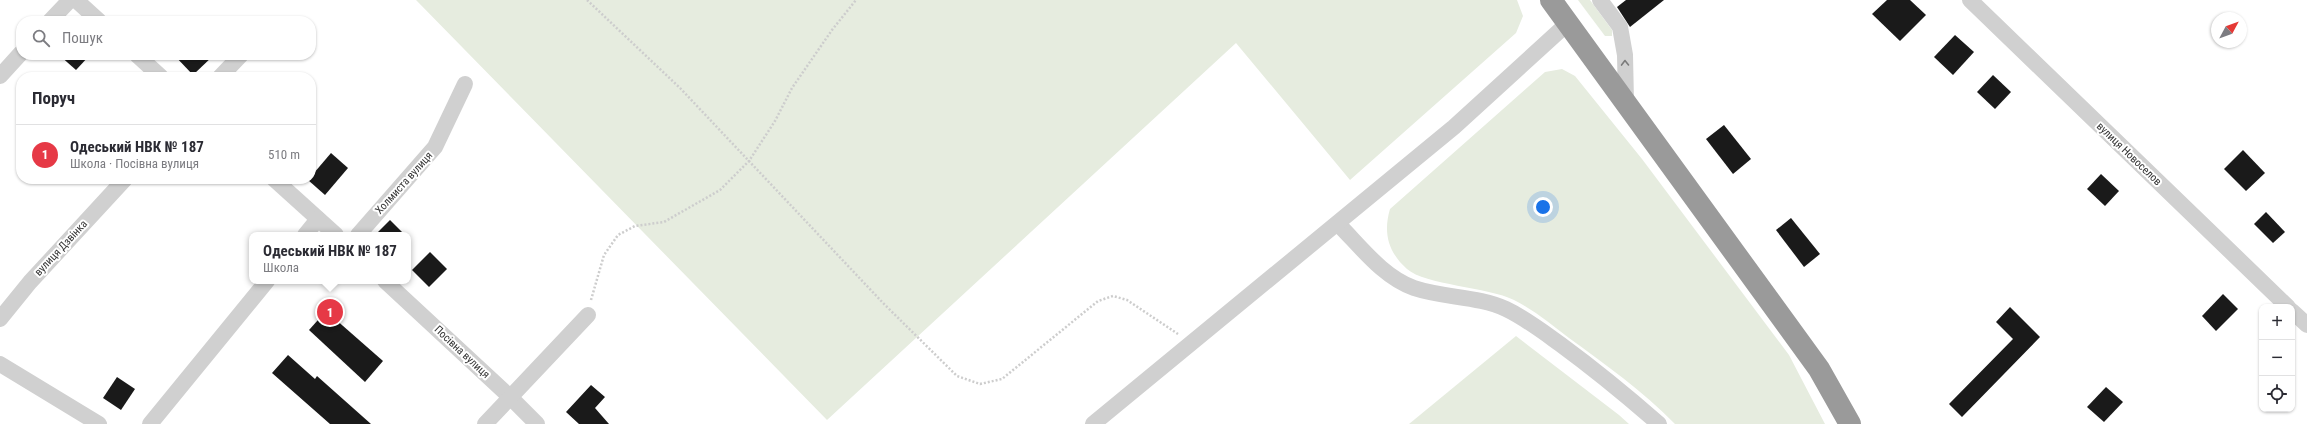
<!DOCTYPE html>
<html lang="uk">
<head>
<meta charset="utf-8">
<style>
	:root { --surface:#fff; --page:#f7f7f7; --text:#2b2b33; --muted:#7c7c81; --line:#e1e1e2; --accent:#e63946 }
	body { margin:0; font-family:"Roboto Condensed",sans-serif; background:var(--page); color:var(--text) }
	.controls { position:absolute; right:12px; bottom:12px; display:grid; overflow:hidden; border-radius:8px; box-shadow:0 1px 3px #0004 }
	.controls button { width:36px; height:36px; display:grid; place-items:center; padding:0; border:0; border-bottom:1px solid var(--line); background:var(--surface); color:var(--text); font:20px sans-serif }
	.compass { position:absolute; left:2211px; top:12px; width:36px; height:36px; border-radius:50%; background:var(--surface); box-shadow:0 1px 3px #0004; rotate:49deg }
	.you { position:absolute; left:1543px; top:207px; width:14px; height:14px; margin:-10px; border:3px solid #fff; border-radius:50%; background:#1a73e8; box-shadow:0 0 0 6px #1a73e833 }
	.badge { display:grid; place-items:center; width:26px; height:26px; border-radius:50%; background:var(--accent); color:#fff; font-size:13px; font-weight:700 }
	.pin { position:absolute; translate:-50% -50%; border:2px solid #fff; box-shadow:0 1px 4px #0006 }
	.popup { position:absolute; left:249px; top:232px; width:162px; height:52px; box-sizing:border-box; display:grid; place-content:center; border-radius:8px; background:var(--surface); filter:drop-shadow(0 1px 3px #0005); font-size:13px; white-space:nowrap; color:var(--muted) }
	.popup b { font-size:15px; color:var(--text) }
	.popup::after { content:''; position:absolute; left:50%; top:100%; margin-left:-8px; border:8px solid transparent; border-top-color:var(--surface) }
	.list { margin:0; padding:0; list-style:none }
	h2 { display:flex; justify-content:space-between; align-items:center; height:52px; margin:0; padding:0 16px; font-size:17px }
	h2 small { font-size:13px; font-weight:400; color:var(--muted) }
	.list li { display:grid; grid-template-columns:26px 1fr auto; gap:12px; align-items:center; box-sizing:border-box; height:60px; padding:0 16px; border-top:1px solid var(--line) }
	.list b { display:block; font-size:15px; white-space:nowrap }
	.list p { margin:0; font-size:13px; white-space:nowrap; color:var(--muted) }
	.list em { font-size:13px; font-style:normal; color:var(--muted) }
	.icon { flex:none; width:22px; height:22px; fill:none; stroke:currentColor; stroke-width:2; stroke-linecap:round; stroke-linejoin:round }
	.map { position:relative; flex:none; width:2307px; height:424px; overflow:hidden }
	.search { position:absolute; background:var(--surface); box-shadow:0 1px 3px #0004; left:16px; top:16px; width:300px; height:44px; display:flex; align-items:center; gap:10px; box-sizing:border-box; padding:0 14px; border-radius:16px; color:var(--muted); font-size:15px }
	.panel { position:absolute; background:var(--surface); box-shadow:0 1px 3px #0004; left:16px; top:72px; width:300px; height:112px; border-radius:16px }
	.map>svg:first-child { display:block }
	.green { fill:#e6ecdf }
	.building { fill:#1a1a1a }
	.lines { fill:none; stroke-linecap:round; stroke-linejoin:round }
	.path { stroke:#cdcdcd; stroke-width:2.5; stroke-dasharray:2 2; stroke-linecap:butt }
	.minor { stroke:#d0d0d0; stroke-width:16 }
	.highway { stroke:#9a9a9a; stroke-width:22 }
	.oneway { stroke:#7a7a7a }
	.labels { text-anchor:middle; dominant-baseline:central; stroke-width:4; stroke-linejoin:round; paint-order:stroke }
	.street-label { font-size:11px; fill:#333; stroke:#fff }
</style>
</head>
<body>
<div class="map">
<svg width="2307" height="424" viewBox="0 0 2307 424">
	<rect width="100%" height="100%" fill="#fff"/>
	<g class="green">
		<path d="M416 0H1517L1523 16 1516 33 1350 180 1236 43 827 420Z"/>
		<path d="M1578 0H1590L1612 30V36H1605Z"/>
		<path d="M1562 69 1575 76 1642 159 1789 355 1825 424H1675C1643 391 1606 365 1569 338 1552 325 1534 310 1514 300 1488 287 1425 285 1407 269 1388 252 1383 233 1390 209L1545 72Z"/>
		<path d="M1516 336 1619 415 1629 424H1409Z"/>
	</g>
	<g class="building">
		<path d="M1626 0H1664L1630 27 1617 7Z"/>
		<path d="M1887 0H1910L1926 15 1900 41 1872 14Z"/>
		<path d="M1955 35 1974 52 1953 75 1934 57Z"/>
		<path d="M59 55H90L76 70Z"/>
		<path d="M174 55H214L193 75Z"/>
		<path d="M1993 75 2011 92 1995 109 1977 92Z"/>
		<path d="M1724 125 1751 159 1733 174 1706 139Z"/>
		<path d="M2243 150 2265 173 2246 191 2224 169Z"/>
		<path d="M331 153 348 168 325 195 308 180Z"/>
		<path d="M2101 174 2119 191 2105 206 2087 189Z"/>
		<path d="M2266 212 2285 232 2273 243 2254 224Z"/>
		<path d="M1791 218 1820 254 1804 267 1776 230Z"/>
		<path d="M390 220 405 235H375Z"/>
		<path d="M430 252 447 269 429 287 412 270Z"/>
		<path d="M2223 294 2238 309 2216 331 2202 316Z"/>
		<path d="M2010 307 2040 337 1962 417 1949 404 2013 339 1996 322Z"/>
		<path d="M326 311 383 361 365 382 309 330Z"/>
		<path d="M288 355 315 379 317 376 371 424H330L272 373Z"/>
		<path d="M117 377 135 389 121 410 103 398Z"/>
		<path d="M591 385 605 397 595 408 609 424H579L566 412Z"/>
		<path d="M2106 387 2123 402 2104 422 2087 407Z"/>
	</g>
	<g class="lines">
		<g class="path">
			<path d="M587 0 680 88 884 304 957 376 980 384 1002 379 1098 301 1113 296 1127 300 1178 334"/>
			<path d="M591 300 604 255 618 235 635 226 664 222 720 190 749 161 775 121 792 88 832 30 856 0"/>
		</g>
		<g class="minor">
			<path d="M76 0 99 21"/>
			<path d="M1600 0 1620 27 1625 55 1626 102"/>
			<path d="M1970 0 2288 307"/>
			<path d="M50 21 70 0"/>
			<path d="M137 55 161 77"/>
			<path d="M0 76 21 53"/>
			<path d="M220 77 241 55"/>
			<path d="M274 179 336 235"/>
			<path d="M1338 224C1361 247 1383 277 1414 288 1444 298 1478 296 1506 309 1525 318 1542 331 1560 344 1594 369 1627 396 1659 424"/>
			<path d="M305 235 318 219"/>
			<path d="M358 235 435 147 465 84"/>
			<path d="M385 281 510 397 537 424"/>
			<path d="M2292 311 2307 325"/>
			<path d="M0 319 30 282 125 179"/>
			<path d="M0 364 99 424"/>
			<path d="M150 424 267 281"/>
			<path d="M485 424 588 315"/>
			<path d="M1093 424 1454 127 1568 23"/>
		</g>
		<path class="highway" d="M1551 0 1819 369 1850 424"/>
	</g>
	<defs><path id="oneway-chevron" d="M-2-3.5L2.5 0L-2 3.5" fill="none" stroke-width="1.6" stroke-linecap="round" stroke-linejoin="round"/></defs>
	<use class="oneway" href="#oneway-chevron" transform="translate(1625 63) rotate(-91)"/>
	<g class="labels">
		<g class="street-label">
			<text transform="translate(2129 154) rotate(44)">вулиця Новоселов</text>
			<text transform="translate(404 183) rotate(-48)">Холмиста вулиця</text>
			<text transform="translate(61 248) rotate(-47)">вулиця Дзвінка</text>
			<text transform="translate(462 352) rotate(43)">Посівна вулиця</text>
		</g>
	</g>
</svg>
<div class="controls">
<button>+</button>
<button>−</button>
<button><svg class="icon" aria-label="locate" viewBox="0 0 24 24"><circle cx="12" cy="12" r="6"/><path d="M12 2v4M12 18v4M2 12h4M18 12h4"/></svg></button>
</div>
<svg class="compass" viewBox="-18 -18 36 36"><path d="M0-13l5 13h-10z" fill="#e53935"/><path d="M0 13l5-13h-10z" fill="#7c7c81"/></svg>
<div class="you"></div>
<div class="pin badge" style="left:330px;top:312px">1</div>
<div class="popup"><b>Одеський НВК № 187</b>Школа</div>
<div class="search"><svg class="icon" aria-label="search" viewBox="0 0 24 24"><circle cx="10" cy="10" r="6"/><path d="M15 15l6 6"/></svg>Пошук</div>
<section class="panel">
<h2>Поруч<small></small></h2>
<ul class="list">
<li><span class="badge">1</span><div><b>Одеський НВК № 187</b><p>Школа · Посівна вулиця</p></div><em>510 m</em></li>
</ul>
</section>
</div>
</body>
</html>
